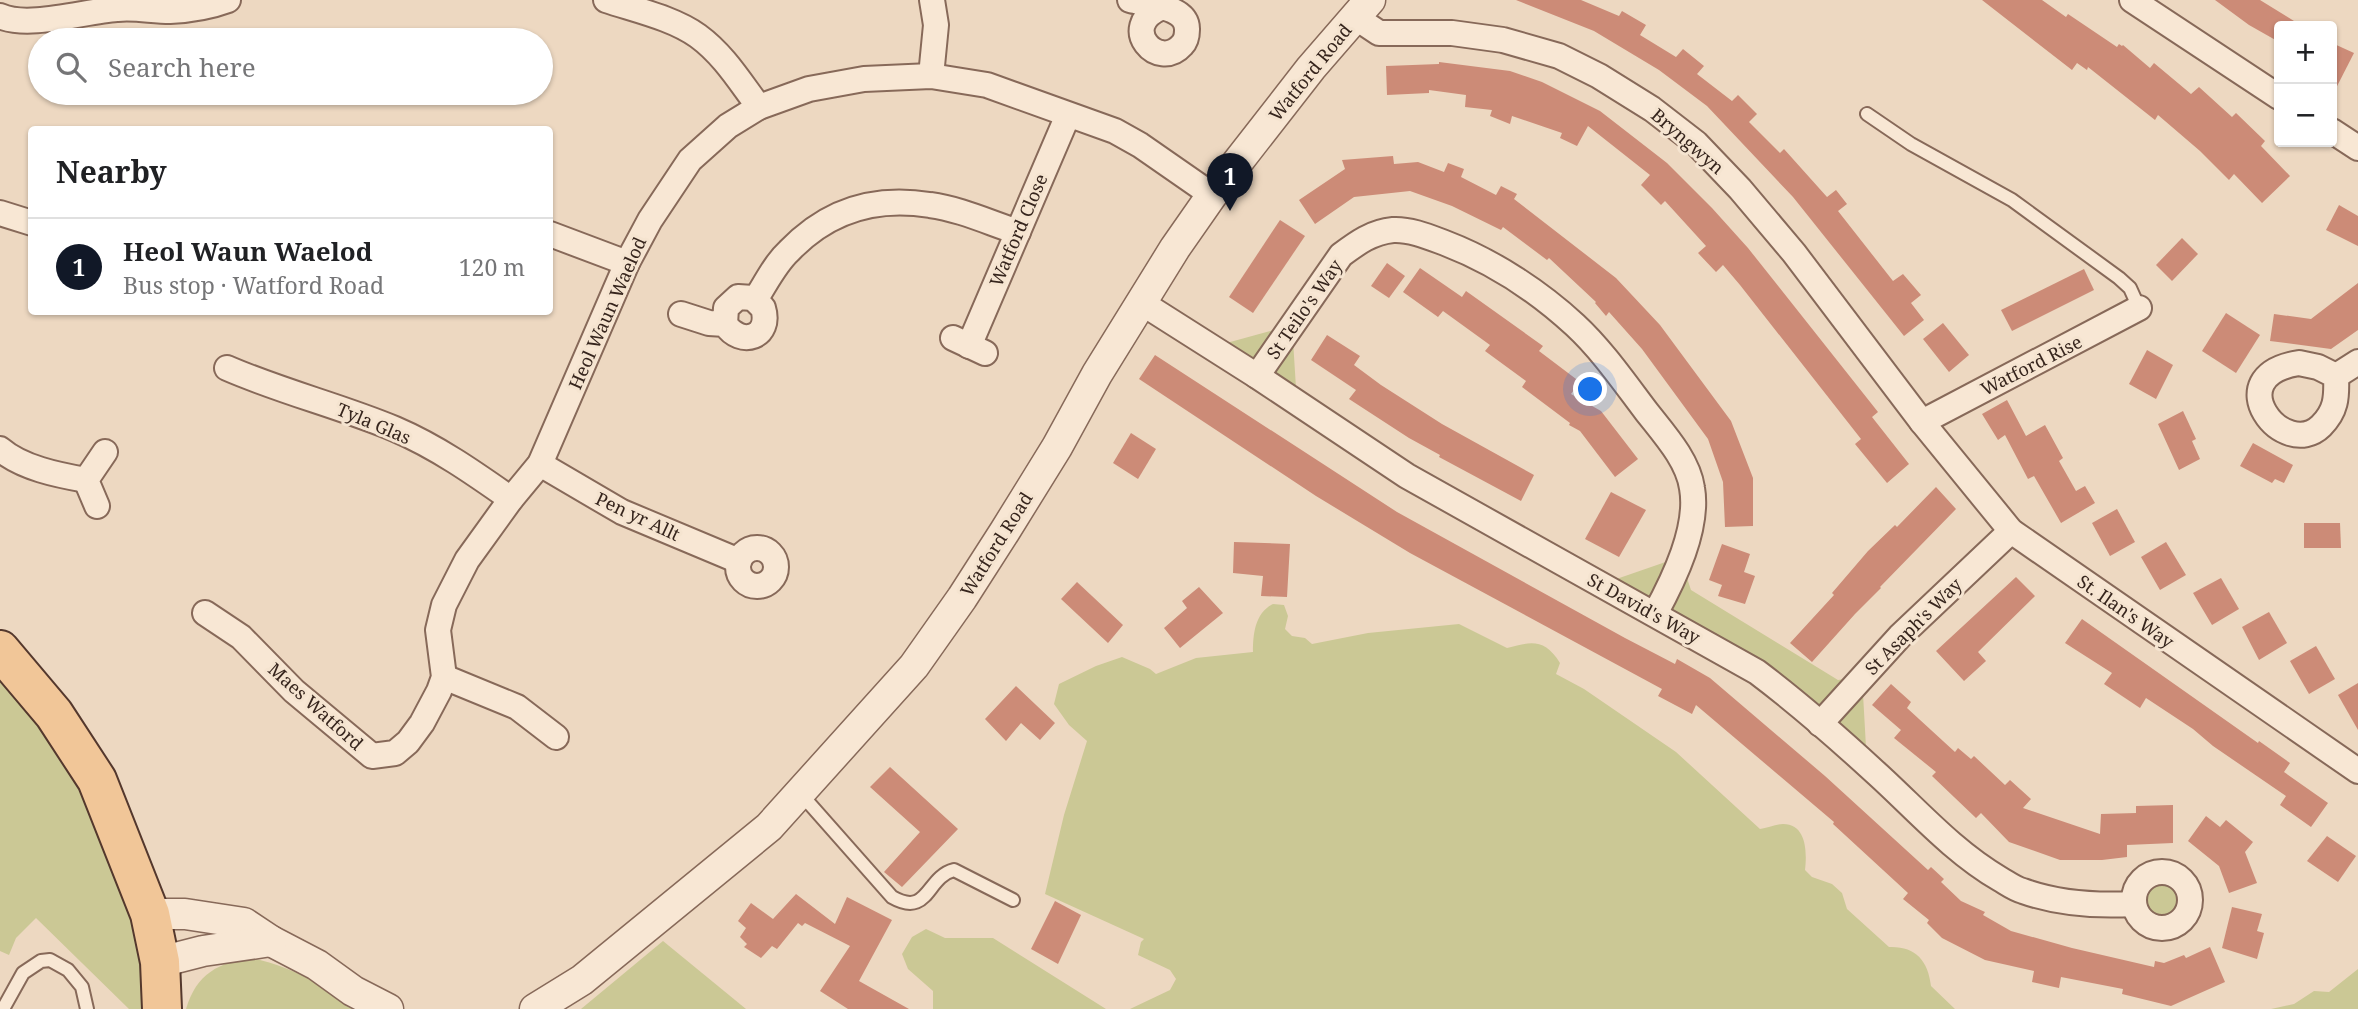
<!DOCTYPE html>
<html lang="en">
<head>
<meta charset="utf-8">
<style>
	:root { --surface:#fff; --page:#f2f2f2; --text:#202124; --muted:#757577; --line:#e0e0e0; --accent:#111827 }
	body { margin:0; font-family:"Noto Serif",serif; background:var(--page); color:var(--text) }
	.controls { position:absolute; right:21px; top:21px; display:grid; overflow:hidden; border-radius:7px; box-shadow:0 2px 5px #0004 }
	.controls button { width:63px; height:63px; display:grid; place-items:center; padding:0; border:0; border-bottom:2px solid var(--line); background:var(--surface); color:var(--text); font:35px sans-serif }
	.you { position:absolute; left:1591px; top:390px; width:24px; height:24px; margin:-18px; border:5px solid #fff; border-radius:50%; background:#1a73e8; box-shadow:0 0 0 10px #1a73e833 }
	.badge { display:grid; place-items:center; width:46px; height:46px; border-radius:50%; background:var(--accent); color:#fff; font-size:23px; font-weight:700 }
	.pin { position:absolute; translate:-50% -58px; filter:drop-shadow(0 2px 4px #0008) }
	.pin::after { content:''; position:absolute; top:37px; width:24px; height:21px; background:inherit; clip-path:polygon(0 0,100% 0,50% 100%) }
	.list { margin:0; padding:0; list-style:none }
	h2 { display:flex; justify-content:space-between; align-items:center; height:91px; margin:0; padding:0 28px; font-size:30px }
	h2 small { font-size:23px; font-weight:400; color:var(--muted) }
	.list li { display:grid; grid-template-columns:46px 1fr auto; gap:21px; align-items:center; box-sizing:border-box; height:98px; padding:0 28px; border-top:2px solid var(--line) }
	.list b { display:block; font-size:26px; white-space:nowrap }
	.list p { margin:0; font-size:23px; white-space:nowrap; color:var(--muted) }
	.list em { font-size:23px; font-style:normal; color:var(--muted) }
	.icon { flex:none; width:38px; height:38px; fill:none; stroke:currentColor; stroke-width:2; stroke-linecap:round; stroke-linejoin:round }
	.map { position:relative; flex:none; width:2358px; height:1009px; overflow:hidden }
	.search { position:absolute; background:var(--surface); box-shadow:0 2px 5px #0004; left:28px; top:28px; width:525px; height:77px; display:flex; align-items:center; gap:18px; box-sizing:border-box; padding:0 24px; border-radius:38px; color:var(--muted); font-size:26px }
	.panel { position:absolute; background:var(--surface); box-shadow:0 2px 5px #0004; left:28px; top:126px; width:525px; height:189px; border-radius:7px }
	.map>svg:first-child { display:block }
	.green { fill:#cbc895 }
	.building { fill:#cc8b77 }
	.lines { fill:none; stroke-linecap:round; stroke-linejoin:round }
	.service-casing { stroke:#876959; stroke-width:16 }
	.minor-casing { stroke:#876959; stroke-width:28 }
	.tertiary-casing { stroke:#876959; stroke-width:33 }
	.primary-casing { stroke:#54382d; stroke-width:42 }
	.service { stroke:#f8e7d4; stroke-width:12 }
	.minor { stroke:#f8e7d4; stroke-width:24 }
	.tertiary { stroke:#f8e7d4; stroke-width:30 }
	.primary { stroke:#f1c698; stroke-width:38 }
	.labels { text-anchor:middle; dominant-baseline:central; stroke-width:6; stroke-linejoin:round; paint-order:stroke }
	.street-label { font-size:18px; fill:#36251d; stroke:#f5e4d0 }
</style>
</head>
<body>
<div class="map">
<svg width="2358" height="1009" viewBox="0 0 2358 1009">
	<rect width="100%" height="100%" fill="#edd8c1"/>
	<g class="green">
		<path d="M1292 325 1297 403 1212 347Z"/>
		<path d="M1680 557 1691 590 1838 680 1862 676 1867 765 1820 724 1602 584Z"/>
		<path d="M1273 604 1284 605 1288 616 1285 629 1292 636 1305 638 1312 644 1368 633 1459 624 1507 648C1532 641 1545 639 1560 663L1556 674 1584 689 1676 752 1760 829C1767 828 1776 824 1783 824 1807 824 1807 853 1805 870L1812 877 1832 884 1842 893 1847 909 1889 947C1915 946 1928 960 1931 986L1955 1009H1130L1170 990 1176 979 1170 970 1138 955 1141 942 1144 939 1045 894 1064 815 1087 741 1069 725 1054 704 1059 684 1096 666 1122 657 1150 669 1156 674 1196 658 1253 652C1253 634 1255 613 1273 604Z"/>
		<path d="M0 671 68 760 126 897 137 943 148 1009H129L36 918 16 938 9 955 0 951Z"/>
		<circle cx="2162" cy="900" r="28"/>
		<path d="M926 929 945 938H993L1106 1009H933V991L908 969 902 954 912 937Z"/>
		<path d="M663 941 746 1009H581Z"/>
		<path d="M252 958C296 968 320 984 356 1009H186C196 974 219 962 252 958Z"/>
		<path d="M2358 969V1009H2271L2294 1004 2314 991 2329 992Z"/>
	</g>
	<g class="building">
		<path d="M1516 0H1581L1619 16 1622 11 1646 25 1640 35 1676 57 1683 49 1704 66 1697 74 1732 101 1738 95 1757 114 1749 122 1780 153 1784 149 1827 197 1836 190 1847 204 1838 211 1893 281 1903 274 1921 295 1911 303 1924 320 1904 336 1793 197 1707 106 1659 70 1594 31Z"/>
		<path d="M1982 0H2042L2066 17 2068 14 2117 47 2119 44 2122 46 2123 45 2150 68 2154 63 2191 94 2199 87 2232 117 2236 113 2265 141 2261 146 2290 176 2262 203 2234 174 2229 180 2200 151 2158 115 2155 120 2088 67 2087 70 2077 63 2072 70Z"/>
		<path d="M2215 0H2260L2302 26H2279V42L2249 25Z"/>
		<path d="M2332 43 2354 53 2332 96Z"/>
		<path d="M1439 62 1510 71 1542 82 1600 111 1667 163 1712 208 1748 248 1878 412 1872 417 1909 464 1887 483 1855 444 1861 439 1740 285 1723 265 1716 272 1698 253 1706 246 1665 201 1661 205 1641 185 1650 175 1588 126 1577 146 1560 138 1562 133 1512 116 1510 124 1490 116 1492 110 1465 107 1466 95 1429 90V93L1387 95 1386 66 1439 64Z"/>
		<path d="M1393 156 1394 164 1418 162 1444 172 1448 163 1464 169 1461 177 1496 195 1501 186 1517 194 1514 199 1616 278 1660 325 1731 421 1753 478V526L1725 527 1723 482 1708 439 1642 349 1609 312 1606 316 1595 303 1596 302 1549 258 1547 260 1503 227 1501 230 1452 206 1410 191 1354 197 1315 224 1299 200 1345 169 1342 160Z"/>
		<path d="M2339 205 2358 216V246L2326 230Z"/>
		<path d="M1280 220 1305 236 1253 313 1229 297Z"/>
		<path d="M2182 238 2198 254 2172 281 2156 265Z"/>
		<path d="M1387 263 1405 276 1389 298 1371 286Z"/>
		<path d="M1420 268 1462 297 1466 291 1543 346 1539 351 1580 382 1571 394 1601 411 1638 459 1615 477 1580 431 1569 425 1570 423 1522 387 1526 381 1485 351 1490 345 1443 311 1438 317 1403 292Z"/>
		<path d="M2084 269 2094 290 2012 331 2001 310Z"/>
		<path d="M2358 283V330L2331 349 2270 341 2274 314 2311 319Z"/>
		<path d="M2226 313 2260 335 2236 373 2202 351Z"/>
		<path d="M1943 323 1969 355 1949 372 1923 339Z"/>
		<path d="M1327 335 1360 356 1354 365 1381 385 1442 424 1534 475 1521 501 1439 457 1440 455 1409 438 1349 399 1356 390 1311 360Z"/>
		<path d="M2147 350 2173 365 2156 399 2129 384Z"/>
		<path d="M1155 355 1397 512 1625 638 1675 664 1677 659 1710 678 1825 776 1928 870 1931 867 1944 879 1941 882 1961 901 1985 912 1983 915 2011 931 2072 948 2154 967 2155 961 2164 963 2184 955 2186 958 2210 947 2225 982 2171 1006 2122 994 2123 989 2061 977 2059 988 2032 982 2034 971 1985 960 1942 938 1927 923 1929 920 1903 899 1908 893 1833 824 1834 822 1696 705 1692 714 1658 696 1662 689 1410 553 1316 496 1139 379Z"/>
		<path d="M2007 400 2026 436 2045 425 2063 458 2059 461 2076 491 2085 486 2095 503 2061 523 2034 476 2028 479 2005 435 1998 440 1982 414Z"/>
		<path d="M2183 411 2196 439 2192 441 2200 459 2179 470 2158 424Z"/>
		<path d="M1131 433 1156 449 1138 479 1113 463Z"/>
		<path d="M2253 443 2293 465 2284 483 2275 479 2272 483 2240 466Z"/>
		<path d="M1936 487 1956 509 1880 587 1881 588 1855 614 1812 662 1790 643 1834 595 1832 593 1868 551 1895 525 1897 527Z"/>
		<path d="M1611 492 1646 510 1619 557 1585 539Z"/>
		<path d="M2117 509 2135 542 2110 556 2092 523Z"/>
		<path d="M2304 523H2340L2341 548H2304Z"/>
		<path d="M1234 542 1290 544 1287 597 1261 596 1263 576 1233 573Z"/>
		<path d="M2166 542 2186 575 2160 590 2141 557Z"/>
		<path d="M1722 544 1750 554 1744 572 1755 576 1745 604 1718 596 1722 585 1709 580Z"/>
		<path d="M2016 577 2035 596 1978 652 1986 661 1964 681 1936 651Z"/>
		<path d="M2221 578 2239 609 2212 625 2193 593Z"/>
		<path d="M1077 582 1123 625 1108 643 1061 599Z"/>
		<path d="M1199 587 1223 613 1180 648 1164 628 1187 608 1182 601Z"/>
		<path d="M2269 612 2287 643 2259 660 2242 627Z"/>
		<path d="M2082 619 2258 743 2259 741 2290 763 2284 772 2328 803 2311 827 2280 805 2286 796 2213 746 2193 729 2146 698 2140 708 2104 684 2112 673 2065 643Z"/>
		<path d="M2316 646 2335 679 2309 694 2290 661Z"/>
		<path d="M2358 683V730L2338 695Z"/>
		<path d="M1891 684 1911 702 1907 708 1955 752 1958 748 1971 759 1974 756 2005 785 2010 780 2031 799 2023 808 2100 834 2101 814 2136 813V806L2173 805V843L2127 845V857L2102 860H2060L2009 842 1981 813 1976 818 1932 776 1936 772 1894 738 1901 730 1872 705Z"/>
		<path d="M1016 686 1055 723 1040 740 1021 723 1006 741 985 719Z"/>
		<path d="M890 767 958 829 902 887 884 872 920 832 870 787Z"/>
		<path d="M2206 816 2220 827 2226 820 2253 842 2245 852 2257 883 2229 893 2219 866 2188 841Z"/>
		<path d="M2327 836 2356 856 2338 882 2307 861Z"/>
		<path d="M796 894 835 924 847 897 892 920 859 981 909 1009H848L820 991 850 946 805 923 802 926 798 923 777 949 772 946 761 958 744 947 747 944 740 937 746 928 738 921 751 903 773 919Z"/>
		<path d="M1055 901 1081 915 1058 964 1031 949Z"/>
		<path d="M2232 907 2262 914 2257 931 2264 933 2257 959 2222 948Z"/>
	</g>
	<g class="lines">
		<defs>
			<g id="service">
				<path d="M1867 114 1911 144 2012 200 2119 278 2130 288 2139 308"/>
				<path d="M801 794 892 897C929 918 926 877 954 870L1013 900"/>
				<path d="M3 1009 23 973 41 961 50 960 68 970 82 987 87 1009"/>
			</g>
			<g id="minor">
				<path d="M606 0C636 10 673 18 698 36 724 55 740 82 759 107"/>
				<path d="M1130 0C1148 5 1188 6 1187 30 1187 36 1186 41 1182 45 1158 72 1118 27 1160 8"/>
				<path d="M2132 0 2279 97"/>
				<path d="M0 16C28 29 85 11 117 9 135 7 152 11 170 11 191 10 209 7 228 0"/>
				<path d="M1355 17 1379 33H1452L1503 40 1559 56 1599 76 1652 109 1696 143 1740 189 1794 253 1922 422 2011 531 2358 771"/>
				<path d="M931 76 936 25 932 0"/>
				<path d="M2332 131 2358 148"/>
				<path d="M0 213 32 223"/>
				<path d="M550 234 627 263"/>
				<path d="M755 300C766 283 775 264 789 251 828 210 875 196 930 205 960 209 990 223 1018 232"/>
				<path d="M1142 303 1257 376 1407 476 1757 672C1798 703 1837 737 1875 772 1915 808 1952 851 2000 879 2007 883 2015 889 2023 891 2059 904 2096 906 2133 904"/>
				<path d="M681 314 709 323 725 324C741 348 772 337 763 308L753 298 738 297 726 308 725 324"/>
				<path d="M953 338 985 353"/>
				<path d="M969 346 1068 115"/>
				<path d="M2299 363 2318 367 2336 376C2337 398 2336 411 2321 426 2284 462 2216 376 2299 363Z"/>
				<path d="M227 368C282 392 340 406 395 429 437 447 474 473 511 499"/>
				<path d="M1257 376 1341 255C1357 243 1372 232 1393 230 1410 229 1429 237 1445 243 1492 261 1538 291 1575 325 1602 350 1624 382 1646 411 1664 434 1688 460 1692 488 1699 528 1674 579 1655 614"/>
				<path d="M2336 376 2358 362"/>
				<path d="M1922 422 2139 308"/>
				<path d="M0 449C22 468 58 475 86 480"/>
				<path d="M540 464 622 512 739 561"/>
				<path d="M97 506 86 480 105 452"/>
				<circle cx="757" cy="567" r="19"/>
				<path d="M205 613 241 637 294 691 372 756 395 753 408 742 422 723 439 691 444 677 438 630 444 605 467 560 511 499 540 464 627 263 650 220 690 160 728 126 759 107 809 89 864 79 931 76 987 85 1115 131 1140 145 1212 195"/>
				<path d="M444 677 517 707 556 737"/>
				<path d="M1820 724 1900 636 2011 531"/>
				<circle cx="2162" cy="900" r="28"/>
			</g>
			<g id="tertiary">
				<path d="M150 914H185L244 923 271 941 317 965 353 991 388 1009"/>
				<path d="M160 962 203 951 271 941"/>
				<path d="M535 1009 582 980 769 827 914 666 962 598 1005 531 1057 447 1097 374 1175 248 1212 195 1311 68 1370 0"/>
			</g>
			<path id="primary" d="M0 650 54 714 97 780 150 914 160 962 162 1009"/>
		</defs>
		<use href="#service" class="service-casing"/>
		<use href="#minor" class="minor-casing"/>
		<use href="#tertiary" class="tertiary-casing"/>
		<use href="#primary" class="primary-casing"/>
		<use href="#service" class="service"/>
		<use href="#minor" class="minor"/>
		<use href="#tertiary" class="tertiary"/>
		<use href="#primary" class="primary"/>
	</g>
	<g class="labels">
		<g class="street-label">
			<text transform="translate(1310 72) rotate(-51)">Watford Road</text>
			<text transform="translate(1688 141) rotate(41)">Bryngwyn</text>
			<text transform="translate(1018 230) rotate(-67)">Watford Close</text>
			<text transform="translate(1304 309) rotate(-55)">St Teilo's Way</text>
			<text transform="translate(607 313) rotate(-66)">Heol Waun Waelod</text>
			<text transform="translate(2031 365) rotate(-27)">Watford Rise</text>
			<text transform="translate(374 423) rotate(23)">Tyla Glas</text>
			<text transform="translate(638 516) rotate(25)">Pen yr Allt</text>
			<text transform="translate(996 544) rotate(-58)">Watford Road</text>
			<text transform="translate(1644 608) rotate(29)">St David's Way</text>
			<text transform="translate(2126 611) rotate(35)">St. Ilan's Way</text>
			<text transform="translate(1913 626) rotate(-45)">St Asaph's Way</text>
			<text transform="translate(316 706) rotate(42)">Maes Watford</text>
		</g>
	</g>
</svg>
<div class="controls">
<button>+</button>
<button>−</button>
</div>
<div class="you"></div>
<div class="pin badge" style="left:1230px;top:211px">1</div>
<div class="search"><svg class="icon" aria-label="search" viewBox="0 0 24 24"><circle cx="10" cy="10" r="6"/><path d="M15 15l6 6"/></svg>Search here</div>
<section class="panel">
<h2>Nearby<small></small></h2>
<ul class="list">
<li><span class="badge">1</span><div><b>Heol Waun Waelod</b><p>Bus stop · Watford Road</p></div><em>120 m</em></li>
</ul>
</section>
</div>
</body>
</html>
